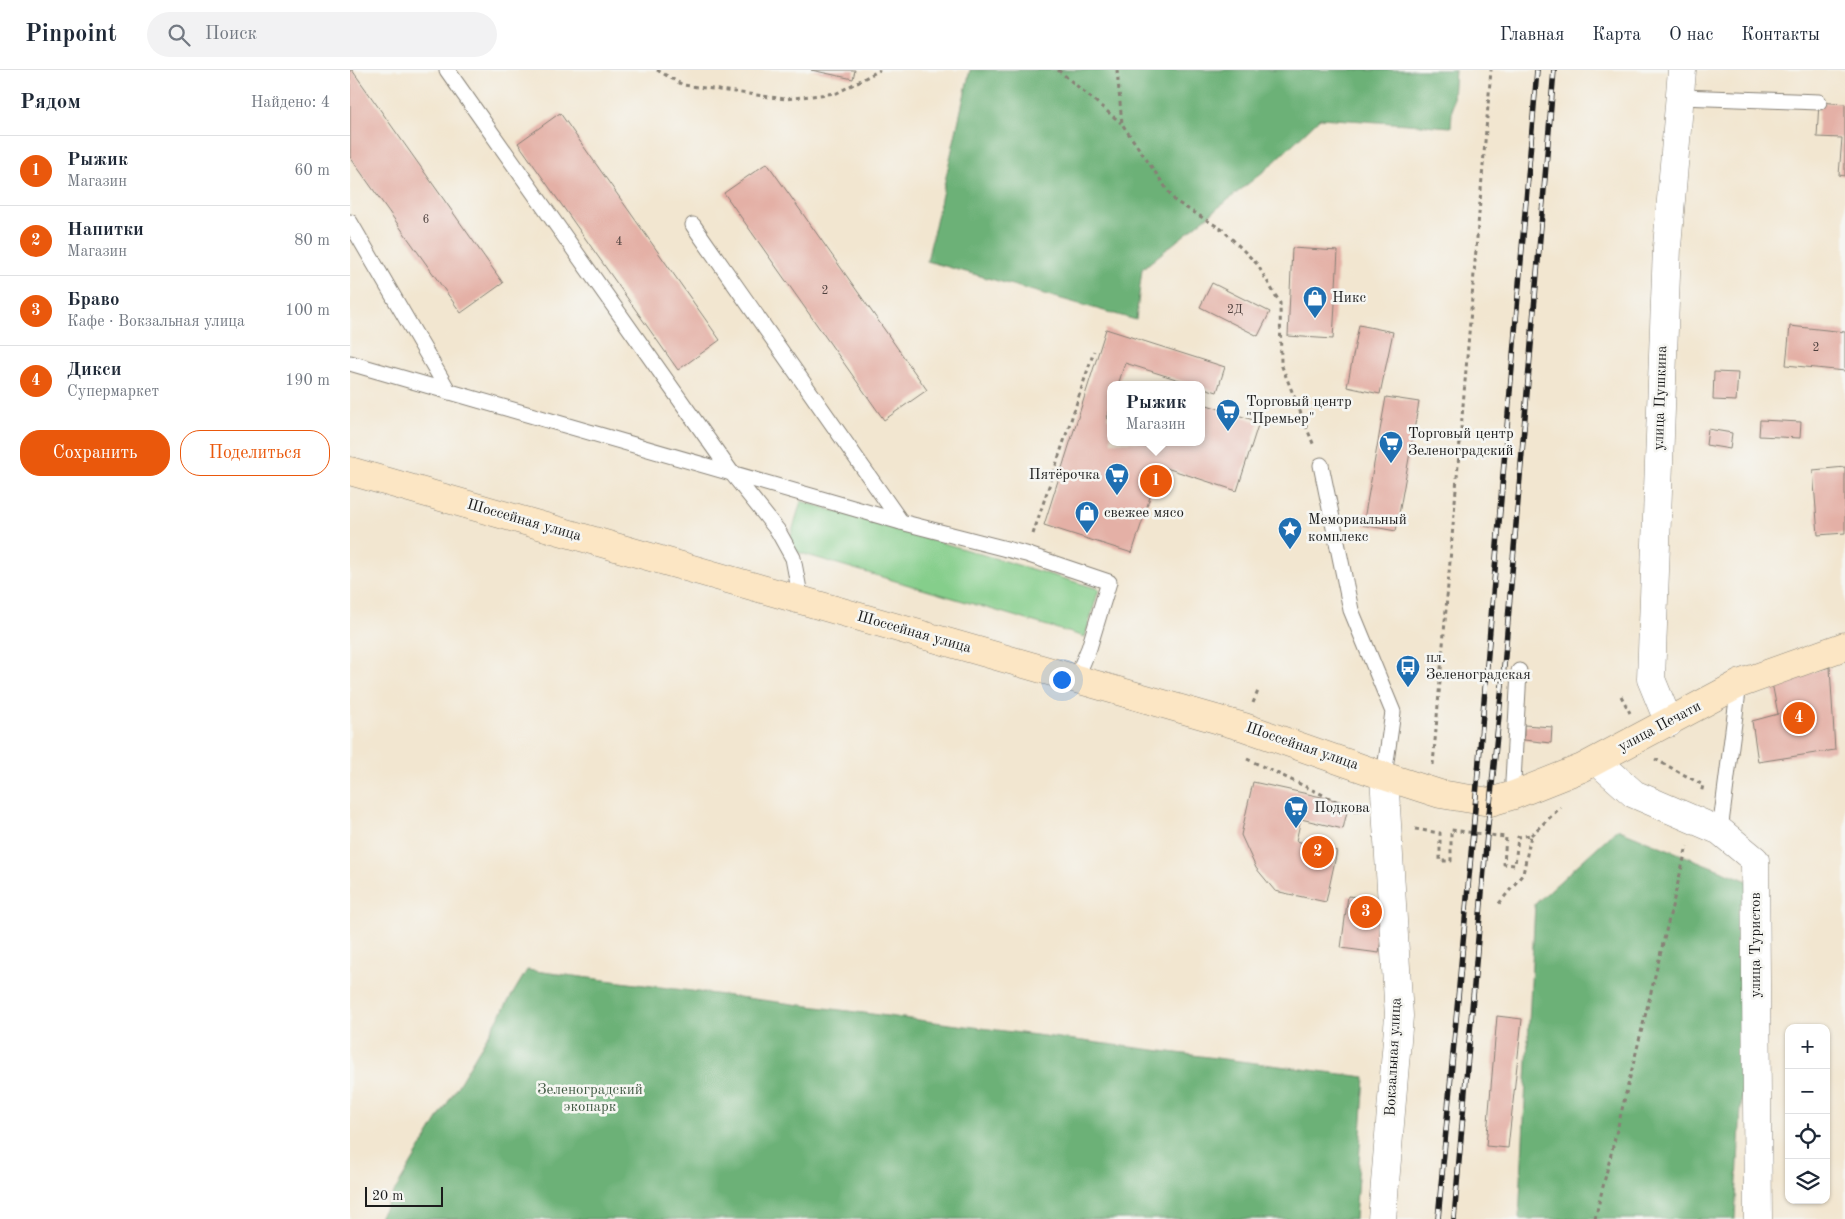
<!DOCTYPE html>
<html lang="ru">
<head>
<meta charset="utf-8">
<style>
	:root { --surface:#fff; --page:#f2f2f3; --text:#1f2937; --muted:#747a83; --line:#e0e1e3; --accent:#ea580c }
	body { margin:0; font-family:"Old Standard TT",serif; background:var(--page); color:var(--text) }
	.controls { position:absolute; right:15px; bottom:15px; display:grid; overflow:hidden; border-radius:10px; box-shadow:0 1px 4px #0004 }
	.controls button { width:45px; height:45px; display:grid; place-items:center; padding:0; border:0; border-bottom:1px solid var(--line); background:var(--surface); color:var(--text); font:25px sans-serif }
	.scale { position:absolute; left:15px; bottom:12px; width:78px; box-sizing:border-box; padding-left:5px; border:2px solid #1c1c1c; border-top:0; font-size:14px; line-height:18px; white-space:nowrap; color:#1c1c1c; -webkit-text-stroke:4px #f6f6f2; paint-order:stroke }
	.you { position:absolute; left:711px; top:609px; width:18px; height:18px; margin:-12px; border:4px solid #fff; border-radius:50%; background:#1a73e8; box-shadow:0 0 0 8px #1a73e833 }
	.badge { display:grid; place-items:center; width:32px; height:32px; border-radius:50%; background:var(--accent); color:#fff; font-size:16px; font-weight:700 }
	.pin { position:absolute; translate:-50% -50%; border:2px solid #fff; box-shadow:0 1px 5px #0006 }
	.popup { position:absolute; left:757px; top:311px; width:98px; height:65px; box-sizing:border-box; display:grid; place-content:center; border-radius:10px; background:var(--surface); filter:drop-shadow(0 1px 4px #0005); font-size:16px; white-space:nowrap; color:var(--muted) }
	.popup b { font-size:19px; color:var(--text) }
	.popup::after { content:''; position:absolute; left:50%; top:100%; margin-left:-10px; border:10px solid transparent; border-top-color:var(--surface) }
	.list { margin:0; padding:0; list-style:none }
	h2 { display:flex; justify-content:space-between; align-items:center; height:65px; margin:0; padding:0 20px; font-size:21px }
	h2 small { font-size:16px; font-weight:400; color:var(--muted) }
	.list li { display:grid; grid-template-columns:32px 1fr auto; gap:15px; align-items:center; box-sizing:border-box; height:70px; padding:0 20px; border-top:1px solid var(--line) }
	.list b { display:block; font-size:19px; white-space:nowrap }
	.list p { margin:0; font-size:16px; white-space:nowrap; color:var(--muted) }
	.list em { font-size:16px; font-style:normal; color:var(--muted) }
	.actions { display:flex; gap:10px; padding:15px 20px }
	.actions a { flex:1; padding:11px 0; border:1px solid var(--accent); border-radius:20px; text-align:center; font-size:18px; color:var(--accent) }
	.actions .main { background:var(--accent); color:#fff }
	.icon { flex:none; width:28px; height:28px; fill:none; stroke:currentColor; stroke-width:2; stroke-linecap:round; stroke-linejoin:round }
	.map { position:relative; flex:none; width:1495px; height:1149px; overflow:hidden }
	header { display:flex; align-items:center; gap:30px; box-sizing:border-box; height:70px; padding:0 25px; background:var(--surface); border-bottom:1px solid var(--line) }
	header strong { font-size:24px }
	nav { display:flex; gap:28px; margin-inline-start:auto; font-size:18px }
	.search { width:350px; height:45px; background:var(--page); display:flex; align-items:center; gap:12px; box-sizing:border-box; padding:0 18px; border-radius:28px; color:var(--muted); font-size:19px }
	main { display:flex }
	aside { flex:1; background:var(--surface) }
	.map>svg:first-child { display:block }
	.green { fill:#85ce8b; stroke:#507554 }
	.forest { fill:#6cb177; stroke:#44664a }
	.building { fill:#e4b0a6 }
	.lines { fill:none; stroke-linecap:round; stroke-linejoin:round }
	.lane-casing { stroke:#878176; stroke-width:17 }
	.street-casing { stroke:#878176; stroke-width:29 }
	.secondary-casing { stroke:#878176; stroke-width:29 }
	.path { stroke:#878176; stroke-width:3; stroke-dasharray:4 4; stroke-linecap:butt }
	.lane { stroke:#fff; stroke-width:15 }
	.street { stroke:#fff; stroke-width:28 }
	.secondary { stroke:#fce6c4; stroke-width:28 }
	.rail-casing { stroke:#1c1c1c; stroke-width:5.5 }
	.rail { stroke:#f6f6f2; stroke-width:4; stroke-dasharray:11; stroke-linecap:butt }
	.labels { text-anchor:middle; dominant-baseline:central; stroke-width:5; stroke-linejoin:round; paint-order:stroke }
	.number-label { font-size:12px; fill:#4e413e }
	.poi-label { font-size:15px; fill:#1c1c1c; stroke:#f6f6f2; text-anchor:start }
	.street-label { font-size:15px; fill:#1c1c1c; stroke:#f6f6f2 }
	.park-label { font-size:15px; fill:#415a43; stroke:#f6f6f2 }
</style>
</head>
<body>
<header>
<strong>Pinpoint</strong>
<div class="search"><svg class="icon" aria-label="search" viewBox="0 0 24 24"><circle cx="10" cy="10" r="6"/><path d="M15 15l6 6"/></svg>Поиск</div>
<nav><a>Главная</a><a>Карта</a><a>О нас</a><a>Контакты</a></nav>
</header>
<main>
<aside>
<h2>Рядом<small>Найдено: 4</small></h2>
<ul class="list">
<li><span class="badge">1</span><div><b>Рыжик</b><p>Магазин</p></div><em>60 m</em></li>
<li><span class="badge">2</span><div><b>Напитки</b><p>Магазин</p></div><em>80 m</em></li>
<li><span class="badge">3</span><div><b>Браво</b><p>Кафе · Вокзальная улица</p></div><em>100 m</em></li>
<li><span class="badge">4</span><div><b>Дикси</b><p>Супермаркет</p></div><em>190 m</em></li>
</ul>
<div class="actions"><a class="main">Сохранить</a><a>Поделиться</a></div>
</aside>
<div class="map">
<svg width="1495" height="1149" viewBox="0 0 1495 1149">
	<rect width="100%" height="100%" fill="#f6f6f2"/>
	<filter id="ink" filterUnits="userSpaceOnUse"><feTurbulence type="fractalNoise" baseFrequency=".02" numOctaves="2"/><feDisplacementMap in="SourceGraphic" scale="10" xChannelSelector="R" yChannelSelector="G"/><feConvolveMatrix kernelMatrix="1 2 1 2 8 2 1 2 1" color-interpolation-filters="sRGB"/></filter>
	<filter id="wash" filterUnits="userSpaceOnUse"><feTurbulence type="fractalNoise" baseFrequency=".0096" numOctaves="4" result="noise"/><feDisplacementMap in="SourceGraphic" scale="20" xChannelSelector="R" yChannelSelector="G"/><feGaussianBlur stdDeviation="1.12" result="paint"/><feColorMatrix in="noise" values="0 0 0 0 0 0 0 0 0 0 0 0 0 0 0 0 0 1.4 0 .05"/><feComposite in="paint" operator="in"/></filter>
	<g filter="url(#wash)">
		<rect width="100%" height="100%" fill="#f2e6d0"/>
		<path class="green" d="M451 431 749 519 735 567 437 479Z"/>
		<g class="forest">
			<path d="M620 0H1105L1101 57 970 48 919 97 792 199 786 250 577 191Z"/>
			<path d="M1267 759 1403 813 1385 1149H1169L1185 834Z"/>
			<path d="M177 900 1015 1007 1005 1149H28Z"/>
		</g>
		<g id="blocks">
			<g class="building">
				<path d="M0 0H2L153 213 111 243 0 87Z"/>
				<path d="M461 0H505L503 9Z"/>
				<path d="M1469 32 1495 34V106L1489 105 1492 68 1467 67Z"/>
				<path d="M210 43 370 270 328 300 168 73Z"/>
				<path d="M417 93 577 320 534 350 374 123Z"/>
				<path d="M942 178 988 181 983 269 938 266Z"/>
				<path d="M862 213 920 242 908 266 850 237Z"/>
				<path d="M1009 255 1043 262 1030 324 997 317Z"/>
				<path d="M1440 256 1495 262V301L1436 295Z"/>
				<path d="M756 259 875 297 867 322 851 317V315H845L775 293 768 315H761V336L757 348 761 350V372H851V333L909 352 887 421 810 396 782 483 694 455Z"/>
				<path d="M1364 302 1388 303 1386 331 1363 330Z"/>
				<path d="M1036 327 1069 332 1046 461 1013 455Z"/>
				<path d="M1410 350 1451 352 1450 368 1409 366Z"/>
				<path d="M1358 359 1382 363 1380 379 1356 375Z"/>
				<path d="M1495 397V463L1468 465 1463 400Z"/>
				<path d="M1480 597 1485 680 1408 692 1402 651 1428 644 1422 613Z"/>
				<path d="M1174 655 1202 657 1201 673 1174 670Z"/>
				<path d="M903 712 999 733 993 759 951 749 946 771 987 781 976 832 925 821 906 798 891 765Z"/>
				<path d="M998 826 1036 830 1029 883 991 878Z"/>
				<path d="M1147 946 1172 949 1158 1078 1136 1076Z"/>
			</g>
		</g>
	</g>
	<g filter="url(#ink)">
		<use href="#blocks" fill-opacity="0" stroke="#878176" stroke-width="1"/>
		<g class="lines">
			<defs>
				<g id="lane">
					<path d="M97 0 381 402 428 461 443 488 451 530"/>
					<path d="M1330 27 1469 32"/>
					<path d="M0 152 99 322"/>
					<path d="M343 155 551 452"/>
					<path d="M0 293 551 452 676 484 759 512 739 578 726 609"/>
					<path d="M971 395 1001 540 1043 642 1034 706"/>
					<path d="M1164 725 1163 711 1169 601"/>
					<path d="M1370 761 1389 614"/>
				</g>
				<g id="street">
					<path d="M1319 653 1301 609 1317 177 1332 0"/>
					<path d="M1247 691 1284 724 1370 761 1405 790 1408 1149"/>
					<path d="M1032 1149 1049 946 1034 706"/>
				</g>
				<path id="secondary" d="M0 401 894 657 1034 706 1090 724 1140 732 1164 725 1232 698 1389 614 1495 576"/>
			</defs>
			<use href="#lane" class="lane-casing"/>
			<use href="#street" class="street-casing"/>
			<use href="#secondary" class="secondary-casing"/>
			<g class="path">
				<path d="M307 0 333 15 435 29 487 23 530 0"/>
				<path d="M708 0 771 53"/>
				<path d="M767 0 772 54 825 131 873 160 907 194 930 233 931 294 964 376"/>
				<path d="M683 464 744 281"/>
				<path d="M1271 626 1280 643"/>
				<path d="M903 633 908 621"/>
				<path d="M897 689 1009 742"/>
				<path d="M1305 689 1353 715 1351 724"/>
				<path d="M1083 695 1141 0"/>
				<path d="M1065 759 1090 763V791H1101V760L1156 767 1154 794 1165 795 1168 767 1181 765 1173 804 1147 836"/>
				<path d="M1181 765 1211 737"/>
				<path d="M1245 1149 1337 776"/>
			</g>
			<use href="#lane" class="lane"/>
			<use href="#street" class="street"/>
			<use href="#secondary" class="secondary"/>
			<defs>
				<g id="rail">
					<path d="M1088 1149 1123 762 1187 0"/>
					<path d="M1104 1149 1137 764 1155 586 1204 0"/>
				</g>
			</defs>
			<use href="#rail" class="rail-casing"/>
			<use href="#rail" class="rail"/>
		</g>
	</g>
	<defs>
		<symbol id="shop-pin" viewBox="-11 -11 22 30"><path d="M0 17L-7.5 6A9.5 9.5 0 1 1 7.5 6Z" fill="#1f6fb2" stroke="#f6f6f2"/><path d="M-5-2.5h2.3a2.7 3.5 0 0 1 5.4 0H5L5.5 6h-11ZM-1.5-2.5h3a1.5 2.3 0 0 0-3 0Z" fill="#fff"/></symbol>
		<symbol id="supermarket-pin" viewBox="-11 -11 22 30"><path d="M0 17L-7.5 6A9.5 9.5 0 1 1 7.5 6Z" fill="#1f6fb2" stroke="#f6f6f2"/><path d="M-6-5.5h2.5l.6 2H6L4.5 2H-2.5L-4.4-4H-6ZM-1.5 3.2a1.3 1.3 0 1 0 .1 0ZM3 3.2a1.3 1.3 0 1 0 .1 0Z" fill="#fff"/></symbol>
		<symbol id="sight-pin" viewBox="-11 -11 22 30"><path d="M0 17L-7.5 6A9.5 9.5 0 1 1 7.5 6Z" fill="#1f6fb2" stroke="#f6f6f2"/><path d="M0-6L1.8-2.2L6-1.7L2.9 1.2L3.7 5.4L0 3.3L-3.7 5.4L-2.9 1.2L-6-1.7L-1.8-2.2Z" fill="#fff"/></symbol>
		<symbol id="bus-pin" viewBox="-11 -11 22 30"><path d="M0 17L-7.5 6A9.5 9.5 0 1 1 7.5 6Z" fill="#1f6fb2" stroke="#f6f6f2"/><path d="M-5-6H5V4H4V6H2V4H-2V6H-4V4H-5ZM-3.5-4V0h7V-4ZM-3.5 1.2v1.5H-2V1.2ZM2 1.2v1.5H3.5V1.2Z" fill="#fff"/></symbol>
	</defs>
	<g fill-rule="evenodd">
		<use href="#shop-pin" x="951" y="214" width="28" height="38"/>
		<use href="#supermarket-pin" x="864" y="327" width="28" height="38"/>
		<use href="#supermarket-pin" x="1027" y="359" width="28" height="38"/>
		<use href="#supermarket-pin" x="753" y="391" width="28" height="38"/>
		<use href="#shop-pin" x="723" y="429" width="28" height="38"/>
		<use href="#sight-pin" x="926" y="445" width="28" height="38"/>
		<use href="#bus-pin" x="1044" y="583" width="28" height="38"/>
		<use href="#supermarket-pin" x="932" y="724" width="28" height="38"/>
	</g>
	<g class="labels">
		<g class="number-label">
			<text x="76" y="150">6</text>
			<text x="269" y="172">4</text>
			<text x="475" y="221">2</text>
			<text x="885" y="240">2Д</text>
			<text x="1466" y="278">2</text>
		</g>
		<g class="poi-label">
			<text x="982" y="228">Никс</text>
			<text x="896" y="332">Торговый центр<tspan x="896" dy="17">"Премьер"</tspan></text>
			<text x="1058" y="364">Торговый центр<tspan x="1058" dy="17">Зеленоградский</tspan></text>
			<text x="750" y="405" text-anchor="end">Пятёрочка</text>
			<text x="754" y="443">свежее мясо</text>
			<text x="958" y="450">Мемориальный<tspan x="958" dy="17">комплекс</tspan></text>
			<text x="1076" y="588">пл.<tspan x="1076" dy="17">Зеленоградская</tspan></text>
			<text x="964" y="738">Подкова</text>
		</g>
		<g class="street-label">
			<text transform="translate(1311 328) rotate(-88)">улица Пушкина</text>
			<text transform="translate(174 451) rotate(16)">Шоссейная улица</text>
			<text transform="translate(564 563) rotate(16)">Шоссейная улица</text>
			<text transform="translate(1310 657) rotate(-28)">улица Печати</text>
			<text transform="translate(952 677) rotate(19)">Шоссейная улица</text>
			<text transform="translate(1406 875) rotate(-90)">улица Туристов</text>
			<text transform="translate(1044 987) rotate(-87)">Вокзальная улица</text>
		</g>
		<g class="park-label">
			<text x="240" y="1020">Зеленоградский<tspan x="240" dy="17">экопарк</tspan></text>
		</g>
	</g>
</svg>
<div class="controls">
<button>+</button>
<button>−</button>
<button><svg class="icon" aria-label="locate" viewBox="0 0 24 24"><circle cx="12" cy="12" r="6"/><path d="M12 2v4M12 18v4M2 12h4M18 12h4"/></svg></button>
<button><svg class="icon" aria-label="layers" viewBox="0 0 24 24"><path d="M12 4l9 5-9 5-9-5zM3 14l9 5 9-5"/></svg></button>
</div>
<div class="scale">20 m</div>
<div class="you"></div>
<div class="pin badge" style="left:806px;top:411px">1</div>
<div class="popup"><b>Рыжик</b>Магазин</div>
<div class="pin badge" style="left:968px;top:782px">2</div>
<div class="pin badge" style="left:1016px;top:842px">3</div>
<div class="pin badge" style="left:1449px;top:648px">4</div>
</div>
</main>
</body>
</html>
